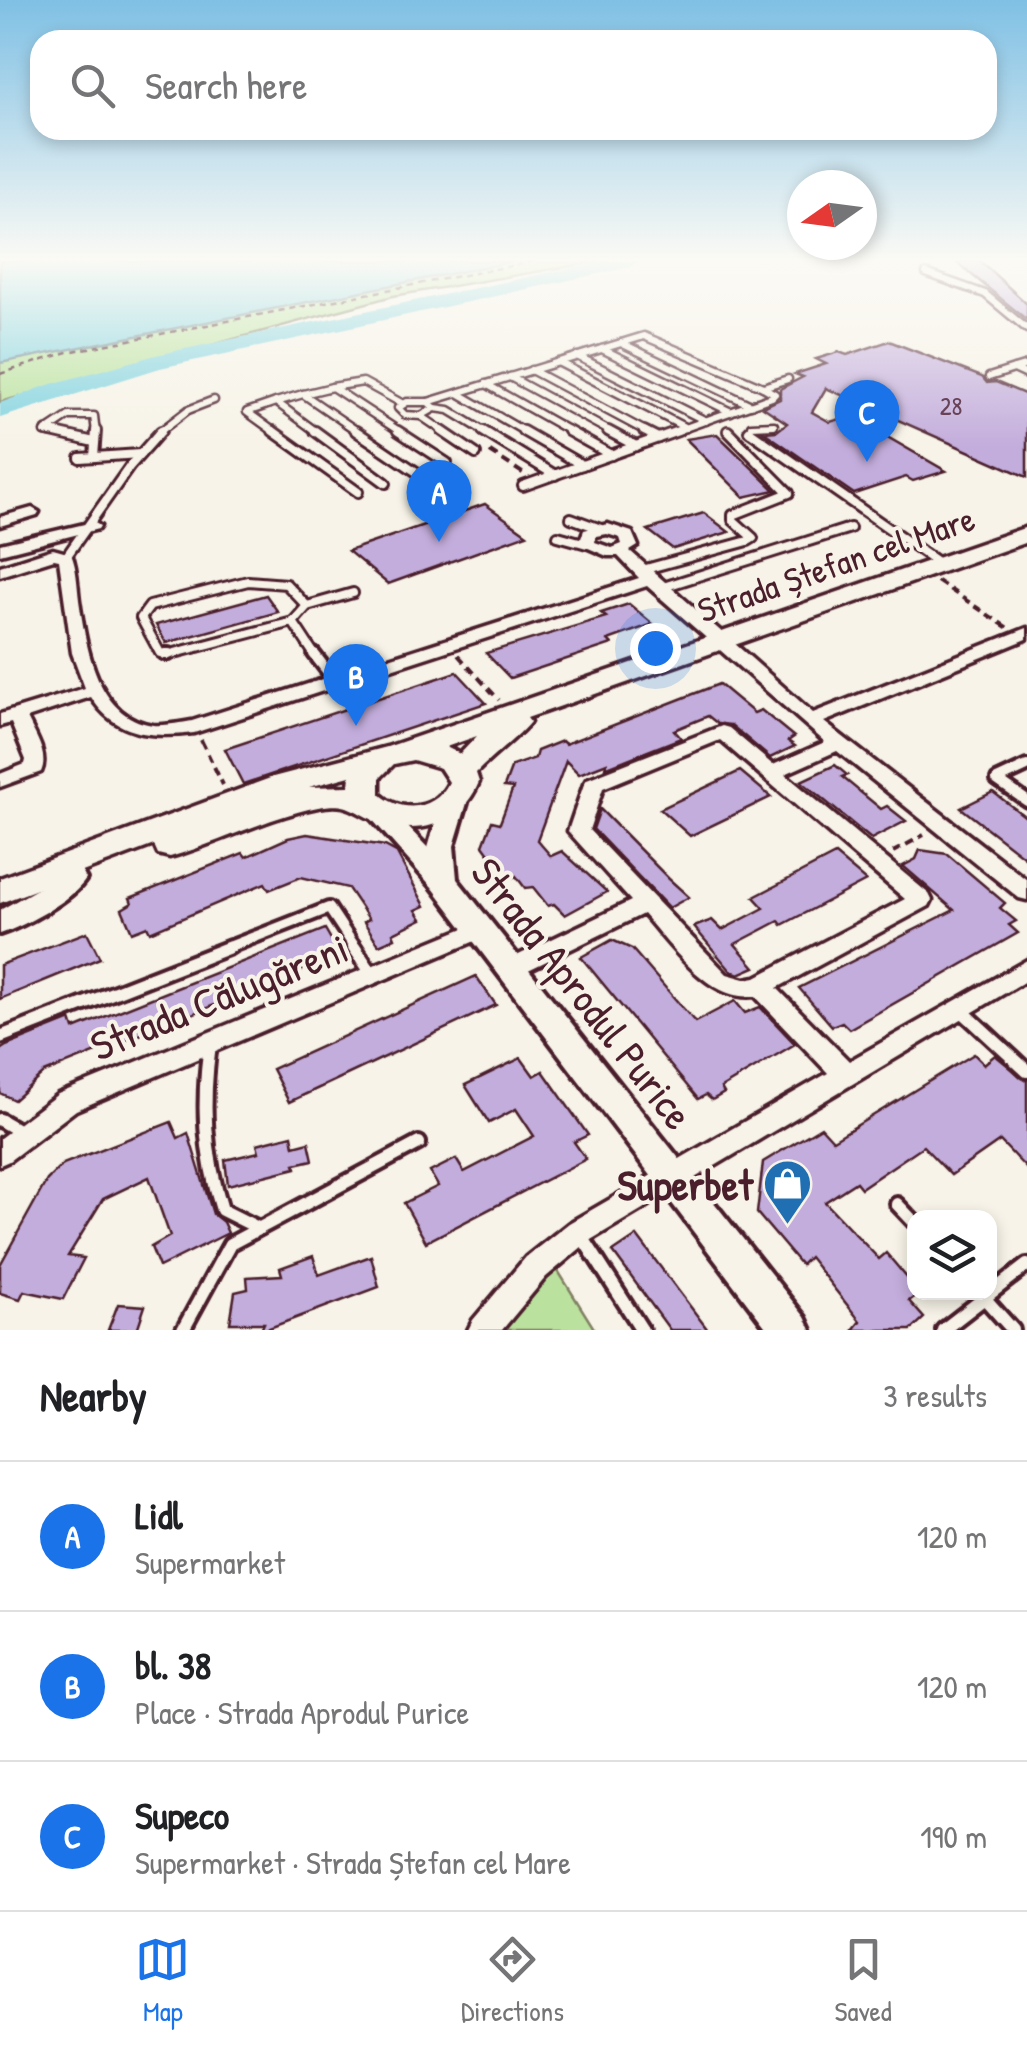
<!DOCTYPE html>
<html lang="en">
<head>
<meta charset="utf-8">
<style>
	:root { --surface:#fff; --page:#f6f6f6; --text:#202124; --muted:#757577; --line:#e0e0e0; --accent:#1a73e8 }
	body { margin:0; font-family:"Patrick Hand",sans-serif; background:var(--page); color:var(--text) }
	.controls { position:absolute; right:30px; bottom:30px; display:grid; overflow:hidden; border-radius:20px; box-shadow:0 5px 15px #0003 }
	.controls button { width:90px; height:90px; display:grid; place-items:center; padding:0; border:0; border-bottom:2px solid var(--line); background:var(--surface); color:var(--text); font:50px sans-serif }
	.compass { position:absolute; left:787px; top:170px; width:90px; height:90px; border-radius:50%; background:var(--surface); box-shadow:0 5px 15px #0003; rotate:256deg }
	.you { position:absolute; left:655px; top:648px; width:35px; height:35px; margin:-25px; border:8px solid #fff; border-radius:50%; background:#1a73e8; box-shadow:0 0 0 15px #1a73e833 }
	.badge { display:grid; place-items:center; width:65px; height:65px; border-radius:50%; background:var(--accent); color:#fff; font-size:32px; font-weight:700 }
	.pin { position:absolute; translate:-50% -82px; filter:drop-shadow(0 2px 5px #0008) }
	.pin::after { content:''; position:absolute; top:52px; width:35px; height:30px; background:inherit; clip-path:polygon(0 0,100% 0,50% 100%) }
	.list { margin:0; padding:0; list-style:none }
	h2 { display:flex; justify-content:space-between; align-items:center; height:130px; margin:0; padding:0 40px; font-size:42px }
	h2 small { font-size:32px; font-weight:400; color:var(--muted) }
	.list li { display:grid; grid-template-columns:65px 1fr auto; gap:30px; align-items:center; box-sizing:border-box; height:150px; padding:0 40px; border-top:2px solid var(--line) }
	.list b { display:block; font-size:38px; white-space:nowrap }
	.list p { margin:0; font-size:32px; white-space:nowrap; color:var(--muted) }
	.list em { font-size:32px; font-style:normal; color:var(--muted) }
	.icon { flex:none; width:55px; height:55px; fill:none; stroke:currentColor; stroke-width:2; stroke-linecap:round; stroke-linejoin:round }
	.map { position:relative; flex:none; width:1027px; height:1330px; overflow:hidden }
	.search { position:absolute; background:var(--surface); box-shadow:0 5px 15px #0003; left:30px; right:30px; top:30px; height:110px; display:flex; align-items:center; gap:25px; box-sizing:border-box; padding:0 35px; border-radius:30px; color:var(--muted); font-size:38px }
	.sheet { height:580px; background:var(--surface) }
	nav { display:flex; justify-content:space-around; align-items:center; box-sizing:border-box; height:140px; border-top:2px solid var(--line); background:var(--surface); font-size:28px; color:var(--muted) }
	nav a { display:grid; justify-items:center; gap:5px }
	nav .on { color:var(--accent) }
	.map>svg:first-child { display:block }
	.green { fill:#bae29e; stroke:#828064; stroke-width:2.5 }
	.water { fill:#83d3df; stroke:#6c8b97; stroke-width:2.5 }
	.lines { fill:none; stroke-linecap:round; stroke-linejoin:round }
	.river { fill:#83d3df; fill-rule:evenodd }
	.building { fill:#c3addc; stroke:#4a1f2b; stroke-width:2.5 }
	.service-far3-casing { stroke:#4a1f2b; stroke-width:11 }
	.service-far2-casing { stroke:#4a1f2b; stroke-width:14 }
	.service-far1-casing { stroke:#4a1f2b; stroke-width:18 }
	.service-casing { stroke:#4a1f2b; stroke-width:20 }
	.minor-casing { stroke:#4a1f2b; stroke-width:7 }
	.tertiary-casing { stroke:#4a1f2b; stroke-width:8 }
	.primary-casing { stroke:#4a1f2b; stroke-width:7 }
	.path-far1 { stroke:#4a1f2b; stroke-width:2.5; stroke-dasharray:6 5; stroke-linecap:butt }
	.path { stroke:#4a1f2b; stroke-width:4; stroke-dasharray:9 6; stroke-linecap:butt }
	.service-far3 { stroke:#f7f3e8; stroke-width:6 }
	.service-far2 { stroke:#f7f3e8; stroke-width:8 }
	.service-far1 { stroke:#f7f3e8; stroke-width:10 }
	.service { stroke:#f7f3e8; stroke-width:12 }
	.minor { fill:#f7f3e8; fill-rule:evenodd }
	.tertiary { fill:#f7f3e8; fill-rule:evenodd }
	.primary { fill:#f7f3e8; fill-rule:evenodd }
	.labels { text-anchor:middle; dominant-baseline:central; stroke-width:8; stroke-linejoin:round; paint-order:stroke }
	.far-number-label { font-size:25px; fill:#684257 }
	.street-label { font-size:35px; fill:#4a1f2b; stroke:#f7f3e8 }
	.near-street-label { font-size:42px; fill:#4a1f2b; stroke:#f7f3e8 }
	.near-poi-label { font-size:42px; font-weight:bold; fill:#4a1f2b; stroke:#f7f3e8; text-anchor:end }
</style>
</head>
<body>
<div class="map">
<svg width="1027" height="1330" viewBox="0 0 1027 1330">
	<rect width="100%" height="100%" fill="#f7f3e8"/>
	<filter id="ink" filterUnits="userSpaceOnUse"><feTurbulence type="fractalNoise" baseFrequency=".01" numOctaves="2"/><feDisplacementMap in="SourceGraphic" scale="20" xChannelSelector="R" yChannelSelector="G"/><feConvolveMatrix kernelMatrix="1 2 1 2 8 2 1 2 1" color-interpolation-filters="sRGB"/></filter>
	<g filter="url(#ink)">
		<g class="green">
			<path d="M0 261H601L393 296 0 402Z"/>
			<path d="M555 1266 595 1330H494Z"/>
		</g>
		<path class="water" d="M0 261H514L0 363Z"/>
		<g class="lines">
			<path class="river" d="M605 261H639L630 267 160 368 0 418V403L48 385 156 355Z"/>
		</g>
		<g class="building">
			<path d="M955 261H980L1027 304V320Z"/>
			<path d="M889 341 982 377 987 383 996 382 1027 395V477L826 388 812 412 830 422 851 416 946 471 913 481 906 477 854 494 764 432 777 431 787 423 763 407 780 399V389L803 377 795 374 826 364 816 359 839 352 847 355Z"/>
			<path d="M717 434 775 490 744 497 686 439Z"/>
			<path d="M485 504 527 534 388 584 348 551Z"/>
			<path d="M704 513 729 532 673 549 648 530Z"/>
			<path d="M266 595 278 612 166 643 156 625Z"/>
			<path d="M629 604 653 624 608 640 612 644 510 678 486 653 606 617 601 613Z"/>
			<path d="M457 672 486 703 243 784 225 749Z"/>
			<path d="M719 684 754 713 761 710 794 737 788 741 795 746 770 758 731 725 718 724 708 716 674 730 681 738 605 768 607 763 579 774 566 761 537 840 551 856 562 851 607 892 565 915 554 904 548 906 533 887 525 888 516 876 508 879 483 845 492 821 500 823 513 788 504 787 512 766 535 758 537 751 562 741 565 744Z"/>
			<path d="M835 765 847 775 842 777 881 809 887 806 906 821 871 839 801 781Z"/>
			<path d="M740 771 771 797 690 836 660 809Z"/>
			<path d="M993 792 1027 818V859L961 808Z"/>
			<path d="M600 809 669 879 689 897 669 908 593 829Z"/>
			<path d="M307 834 385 846 396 852 425 906 416 910 422 919 393 933 395 938 379 945 364 922 369 919 348 888 301 877 269 890 265 883 150 932 147 926 132 932 122 909 132 903 130 898 243 853 246 857 288 838Z"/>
			<path d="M920 850 947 854 1005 903 1000 908 1016 921 1009 925 1018 933 849 1029 842 1022 832 1026 799 988 954 910 903 866 916 859Z"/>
			<path d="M835 855 866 881 782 925 779 921 735 944 755 967 739 974 731 971 694 927 712 920 722 930 764 908 754 897Z"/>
			<path d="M325 929 340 955 44 1073 14 1100 0 1093V1050L6 1046 71 1020 74 1029Z"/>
			<path d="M87 932 100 958 0 999V965Z"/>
			<path d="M612 940 632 949 695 1022 735 1001 745 1013 760 1007 795 1044 721 1088 724 1093 712 1100 706 1095 698 1099 581 957Z"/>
			<path d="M476 976 496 1005 289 1102 272 1069Z"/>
			<path d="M974 1054 984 1064 995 1055 1027 1081V1169L1000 1141 951 1175 923 1146 861 1188 856 1182 825 1202 879 1259 886 1253 914 1286V1292L920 1293 909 1301 924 1318 911 1330H853L860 1321 809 1257 801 1265 757 1213 763 1162 821 1127 833 1140Z"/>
			<path d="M521 1058 534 1076 543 1071 588 1135 574 1142 586 1159 426 1242 404 1203 438 1186 430 1172 456 1159 464 1172 534 1136 516 1109 489 1123 465 1085Z"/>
			<path d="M171 1122 178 1138 188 1133 213 1214 223 1222 228 1233 159 1267 151 1247 170 1236 149 1177 103 1199 68 1256 84 1258 63 1299 24 1291 20 1299 0 1293V1265L47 1180 63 1164Z"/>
			<path d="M292 1135 294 1146 309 1142 313 1160 295 1164 296 1168 228 1185 225 1160 259 1152 257 1144Z"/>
			<path d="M637 1236 708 1330H670L613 1252Z"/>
			<path d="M313 1256 319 1275 371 1256 379 1287 264 1330H261L264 1323H230L235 1292 248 1289 247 1277 282 1275 280 1268Z"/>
			<path d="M118 1304 145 1306 137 1330H108Z"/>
		</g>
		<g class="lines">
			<defs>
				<g id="service-far3">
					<path d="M926 273 985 294 1027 329"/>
					<path d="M621 343 751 405"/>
					<path d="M602 349 731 412"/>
					<path d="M577 356 706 421"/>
					<path d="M558 362 686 428"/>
					<path d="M1027 365 1014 369 1027 375"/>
					<path d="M531 370 649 433"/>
					<path d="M510 377 613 433"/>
					<path d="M989 377 1014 369"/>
					<path d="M486 384 573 433"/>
					<path d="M332 387 363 382 403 404"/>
					<path d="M458 393 527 433"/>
					<path d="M303 394 332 387 402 433"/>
					<path d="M276 402 303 394 360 433"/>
					<path d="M407 402H428L435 408 421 416 405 415 398 408Z"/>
					<path d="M428 402 644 336 763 387"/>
					<path d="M435 408 449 410 487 433"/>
					<path d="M421 416 446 433"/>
					<path d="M727 430 730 433"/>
					<path d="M51 433 45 432 69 416H94L96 433"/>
					<path d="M158 433 188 410 214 400"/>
					<path d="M276 433 247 412 276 402 318 433"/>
					<path d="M671 433 772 397 775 394 763 387 788 379"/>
					<path d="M750 433 751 426 774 425"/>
				</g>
				<g id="service-far2">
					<path d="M47 431 94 442"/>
					<path d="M273 431 358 492"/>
					<path d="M315 431 386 483"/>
					<path d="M356 431 418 473"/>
					<path d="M398 431 447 463"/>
					<path d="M442 431 476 454"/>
					<path d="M483 431 555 475"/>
					<path d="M523 431 582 465"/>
					<path d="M568 431 611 455"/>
					<path d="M608 431 636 446"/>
					<path d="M644 431 658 438"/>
					<path d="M749 431 940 564"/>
					<path d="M94 457 96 431"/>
					<path d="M80 458 140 454"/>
					<path d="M523 486 678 431"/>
					<path d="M571 518 601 529"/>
					<path d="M558 536 587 544"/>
					<path d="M66 557 130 466 161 431"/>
					<path d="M642 570 748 541 753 538 733 520V515L789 493 728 431"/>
					<path d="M660 588 850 528"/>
					<path d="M293 622 167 655 160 653 141 618 150 606 248 581 286 584 307 606"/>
					<path d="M316 657 293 622 307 606 353 593"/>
				</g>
				<g id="service-far1">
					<path d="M165 654H169"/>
					<path d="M314 654 335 681"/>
					<path d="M1027 766 997 780 1027 801"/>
					<path d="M224 949 329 908 356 949"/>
				</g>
				<g id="service">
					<path d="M354 947 372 974"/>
					<path d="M960 1009 1027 1071"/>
					<path d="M0 1037 230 947"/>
					<path d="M210 1044C202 1102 204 1154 222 1210L256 1227"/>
					<path d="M0 1120 24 1134"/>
					<path d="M897 1204 914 1222"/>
					<path d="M581 1235 642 1330"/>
					<path d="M979 1292 1013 1330"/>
					<path d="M183 1330 230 1244 419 1143"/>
					<path d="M943 1330 1027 1265"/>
				</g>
				<g id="minor">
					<path d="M32 508 39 512 37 515 0 526V517Z"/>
					<path d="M93 522 100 526 98 529 0 554V544Z"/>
					<path d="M608 524 632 532 638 546 630 551 813 713 1027 628V639L824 722 1027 880V900L1019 898 837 751 785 774 929 894 932 900 929 906 777 988 849 1061 1027 960V980L589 1241 546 1277 502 1330H468L473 1320 526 1257 569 1223 828 1073 755 996C708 1002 672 946 643 914L518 975 510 978 502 975 498 969 502 963 631 901 568 831 584 784 587 779 722 726 729 728 773 765 825 742 647 586 194 733C153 738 115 736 91 697L27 718C35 735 49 755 41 772L0 787V774L25 764 26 760 11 723 0 726V714L85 688 72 653 59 560 54 559 0 576V566L53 549 71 554C77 568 77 585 79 600 86 646 96 717 153 725 165 726 180 723 192 721L639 578 618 556H607L579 544 584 530ZM607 534 620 538 622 544 612 548 595 542 596 536ZM720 740 905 899 756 977 745 979 727 974 589 830 603 788Z"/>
					<path d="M479 922 487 924 490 930 487 936 76 1110 9 1161 0 1165V1138L58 1094Z"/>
				</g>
				<g id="tertiary">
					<path d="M454 794 463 797 467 803 454 846 457 879 805 1317 811 1330H768L433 888 362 808 366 802H384L428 848 441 803 445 797Z"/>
					<path d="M72 869 82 872 86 879C73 900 24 926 0 934V910Z"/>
				</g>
				<path id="primary" d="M1027 527V542L527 718 530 722C517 738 492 756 476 773L479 782C462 824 418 838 376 821 352 811 349 801 318 807 268 817 219 843 170 857L158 854 154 845 0 903V878L273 777 387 747ZM477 736 460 754 446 747ZM413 760 440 768 449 782C436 810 402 814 380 794V778L394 764ZM350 776 349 786 309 787Z"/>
			</defs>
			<use href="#service-far3" class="service-far3-casing"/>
			<use href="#service-far2" class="service-far2-casing"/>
			<use href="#service-far1" class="service-far1-casing"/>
			<use href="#service" class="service-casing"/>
			<use href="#minor" class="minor-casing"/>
			<use href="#tertiary" class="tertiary-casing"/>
			<use href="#primary" class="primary-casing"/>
			<path class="path-far1" d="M0 374 68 352 536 261"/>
			<g class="path">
				<path d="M490 452 524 474"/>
				<path d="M937 581 1008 628"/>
				<path d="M458 655 499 700"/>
				<path d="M201 740 223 785"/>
				<path d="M893 852 924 835"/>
			</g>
			<use href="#service-far3" class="service-far3"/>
			<use href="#service-far2" class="service-far2"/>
			<use href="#service-far1" class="service-far1"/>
			<use href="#service" class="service"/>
			<use href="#minor" class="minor"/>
			<use href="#tertiary" class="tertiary"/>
			<use href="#primary" class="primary"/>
		</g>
	</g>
	<linearGradient id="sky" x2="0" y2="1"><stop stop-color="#7fc0e4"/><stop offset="0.58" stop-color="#fbfaf5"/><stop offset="1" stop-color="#fbfaf5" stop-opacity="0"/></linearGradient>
	<rect width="1027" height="447" fill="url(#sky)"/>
	<defs>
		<symbol id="shop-pin" viewBox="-11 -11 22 30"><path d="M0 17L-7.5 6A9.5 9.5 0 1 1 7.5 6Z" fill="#1f6fb2" stroke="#f7f3e8"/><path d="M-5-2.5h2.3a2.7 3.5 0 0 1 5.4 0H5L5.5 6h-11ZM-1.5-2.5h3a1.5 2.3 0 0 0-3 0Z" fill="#fff"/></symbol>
	</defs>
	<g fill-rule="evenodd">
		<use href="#shop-pin" x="760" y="1156" width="55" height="75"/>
	</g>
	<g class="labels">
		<g class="far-number-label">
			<text x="951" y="406">28</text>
		</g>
		<g class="street-label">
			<text transform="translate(836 564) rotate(-19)">Strada Ștefan cel Mare</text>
		</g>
		<g class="near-street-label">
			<text transform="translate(583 993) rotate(52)">Strada Aprodul Purice</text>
			<text transform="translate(219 996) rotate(-22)">Strada Călugăreni</text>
		</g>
		<g class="near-poi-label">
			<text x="753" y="1184">Superbet</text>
		</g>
	</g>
</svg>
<div class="controls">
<button><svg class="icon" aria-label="layers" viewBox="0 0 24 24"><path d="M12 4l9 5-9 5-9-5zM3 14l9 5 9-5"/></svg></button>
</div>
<svg class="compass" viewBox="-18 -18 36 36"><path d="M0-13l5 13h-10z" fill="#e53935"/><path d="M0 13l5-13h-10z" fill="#757577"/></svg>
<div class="you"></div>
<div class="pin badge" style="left:439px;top:542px">A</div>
<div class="pin badge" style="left:356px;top:726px">B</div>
<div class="pin badge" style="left:867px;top:462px">C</div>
<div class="search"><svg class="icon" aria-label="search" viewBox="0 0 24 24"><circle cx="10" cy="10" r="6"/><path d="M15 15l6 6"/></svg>Search here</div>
</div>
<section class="sheet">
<h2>Nearby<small>3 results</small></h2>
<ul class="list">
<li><span class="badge">A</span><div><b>Lidl</b><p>Supermarket</p></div><em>120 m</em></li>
<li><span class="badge">B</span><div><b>bl. 38</b><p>Place · Strada Aprodul Purice</p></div><em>120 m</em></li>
<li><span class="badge">C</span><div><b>Supeco</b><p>Supermarket · Strada Ștefan cel Mare</p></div><em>190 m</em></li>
</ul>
</section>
<nav>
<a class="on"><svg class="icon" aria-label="map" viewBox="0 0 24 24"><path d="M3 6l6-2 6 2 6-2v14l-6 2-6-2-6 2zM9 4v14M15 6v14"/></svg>Map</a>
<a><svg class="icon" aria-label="directions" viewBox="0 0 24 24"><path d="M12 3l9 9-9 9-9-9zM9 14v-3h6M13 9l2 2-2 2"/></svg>Directions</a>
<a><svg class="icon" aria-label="saved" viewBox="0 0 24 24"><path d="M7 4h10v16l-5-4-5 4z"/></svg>Saved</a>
</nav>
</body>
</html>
